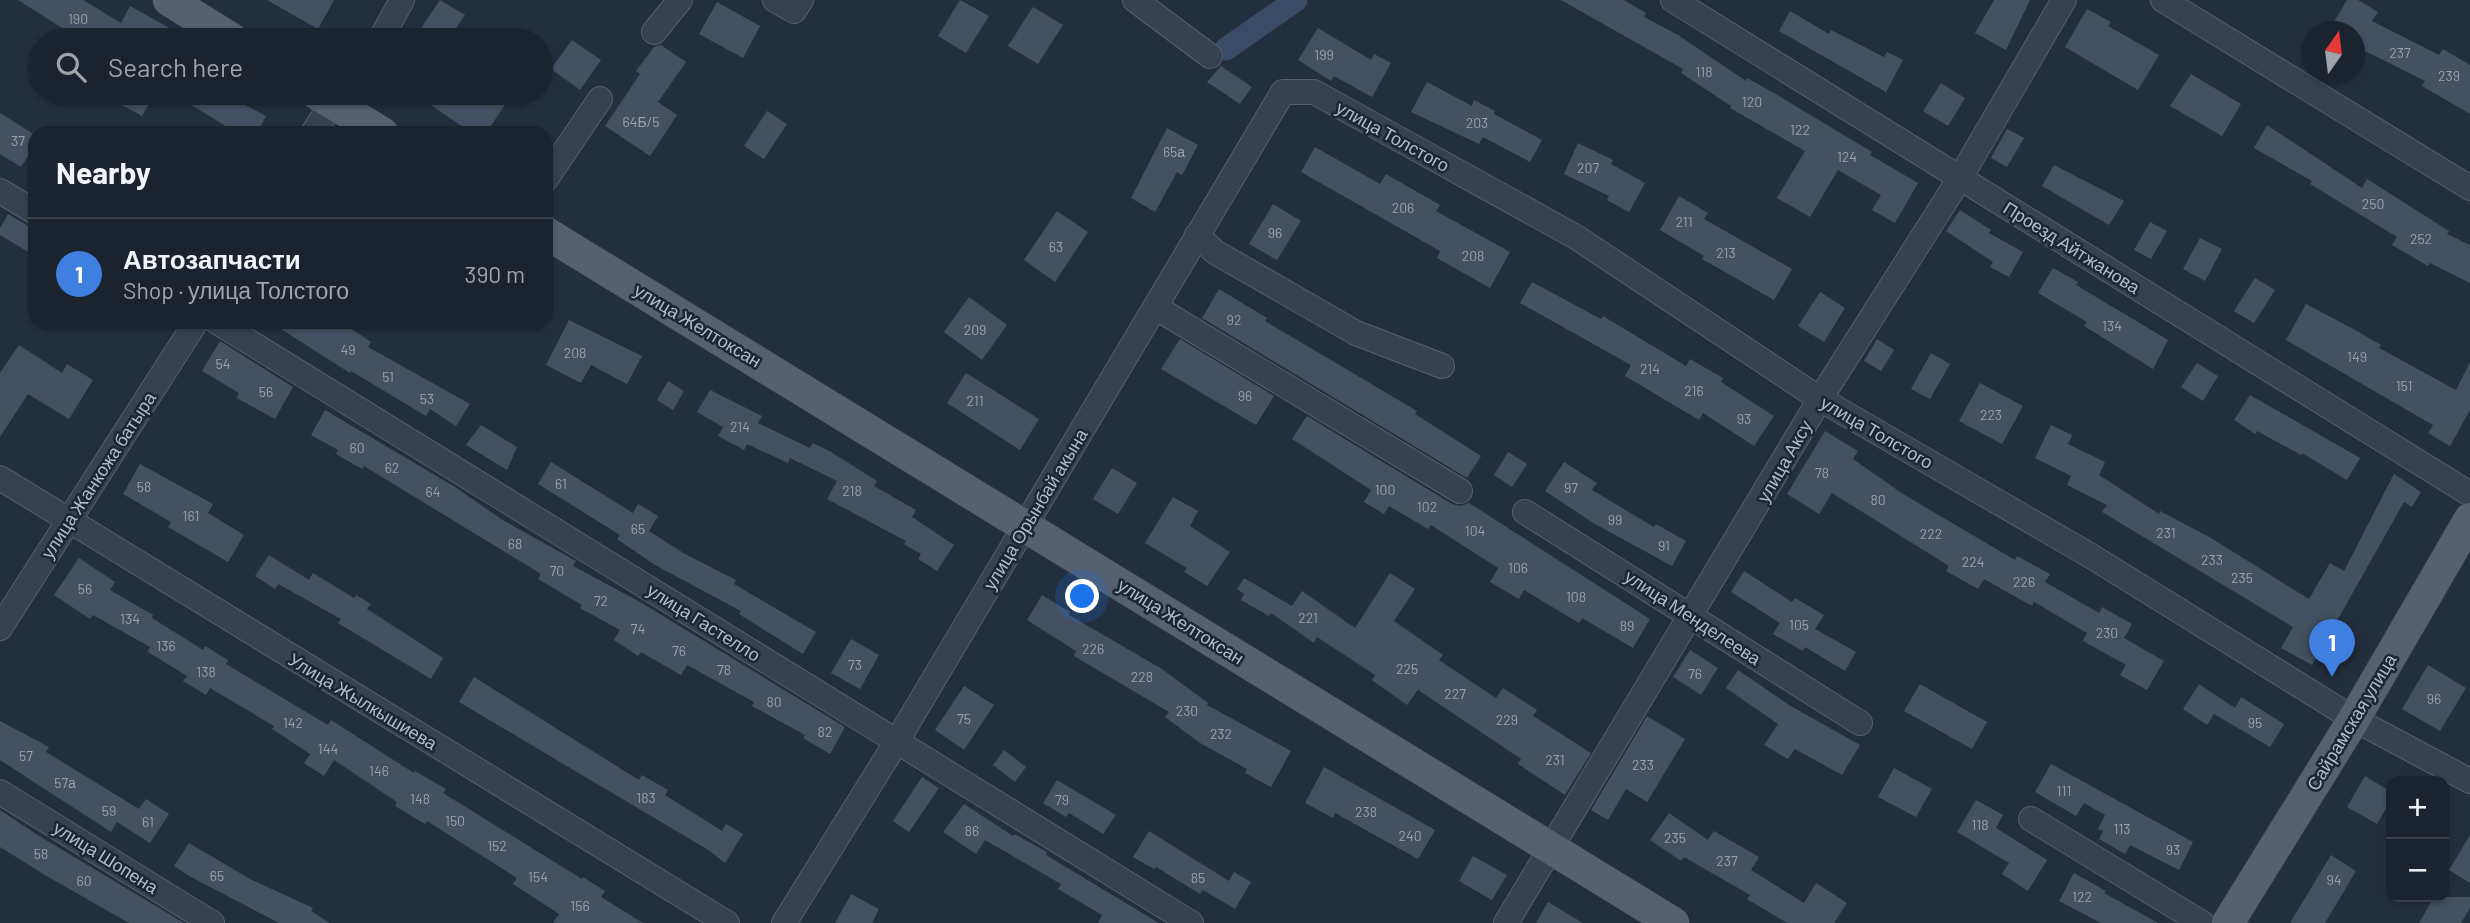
<!DOCTYPE html>
<html lang="en">
<head>
<meta charset="utf-8">
<style>
	:root { --surface:#1b232e; --page:#282f3a; --text:#f1f3f6; --muted:#a0a4aa; --line:#39404a; --accent:#ea580c }
	body { margin:0; font-family:Barlow,sans-serif; background:var(--page); color:var(--text) }
	.controls { position:absolute; right:21px; bottom:21px; display:grid; overflow:hidden; border-radius:14px; box-shadow:0 2px 5px #0004 }
	.controls button { width:63px; height:63px; display:grid; place-items:center; padding:0; border:0; border-bottom:2px solid var(--line); background:var(--surface); color:var(--text); font:35px sans-serif }
	.compass { position:absolute; left:2302px; top:21px; width:63px; height:63px; border-radius:50%; background:var(--surface); box-shadow:0 2px 5px #0004; rotate:14deg }
	.you { position:absolute; left:1083px; top:597px; width:24px; height:24px; margin:-18px; border:5px solid #fff; border-radius:50%; background:#1a73e8; box-shadow:0 0 0 10px #1a73e833 }
	.badge { display:grid; place-items:center; width:46px; height:46px; border-radius:50%; background:var(--accent); color:#fff; font-size:23px; font-weight:700 }
	.pin { position:absolute; translate:-50% -58px; filter:drop-shadow(0 2px 4px #0008) }
	.pin::after { content:''; position:absolute; top:37px; width:24px; height:21px; background:inherit; clip-path:polygon(0 0,100% 0,50% 100%) }
	.list { margin:0; padding:0; list-style:none }
	h2 { display:flex; justify-content:space-between; align-items:center; height:91px; margin:0; padding:0 28px; font-size:30px }
	h2 small { font-size:23px; font-weight:400; color:var(--muted) }
	.list li { display:grid; grid-template-columns:46px 1fr auto; gap:21px; align-items:center; box-sizing:border-box; height:112px; padding:0 28px; border-top:2px solid var(--line) }
	.list b { display:block; font-size:26px; white-space:nowrap }
	.list p { margin:0; font-size:23px; white-space:nowrap; color:var(--muted) }
	.list em { font-size:23px; font-style:normal; color:var(--muted) }
	.icon { flex:none; width:38px; height:38px; fill:none; stroke:currentColor; stroke-width:2; stroke-linecap:round; stroke-linejoin:round }
	.map { position:relative; flex:none; width:2470px; height:923px; overflow:hidden }
	.search { position:absolute; background:var(--surface); box-shadow:0 2px 5px #0004; left:28px; top:28px; width:525px; height:77px; display:flex; align-items:center; gap:18px; box-sizing:border-box; padding:0 24px; border-radius:38px; color:var(--muted); font-size:26px }
	.panel { position:absolute; background:var(--surface); box-shadow:0 2px 5px #0004; left:28px; top:126px; width:525px; height:203px; border-radius:21px }
	.map>svg:first-child { display:block }
	.lines { fill:none; stroke-linecap:round; stroke-linejoin:round }
	.canal { stroke:#394c67; stroke-width:23 }
	.building { fill:#455162 }
	.minor-casing { stroke:#565f6c; stroke-width:26 }
	.major-casing { stroke:#414a57; stroke-width:33 }
	.minor { stroke:#38414e; stroke-width:24 }
	.major { stroke:#56606e; stroke-width:32 }
	.labels { text-anchor:middle; dominant-baseline:central; stroke-width:5; stroke-linejoin:round; paint-order:stroke }
	.number-label { font-size:14px; fill:#98a1af }
	.street-label { font-size:18px; fill:#b4bcc9; stroke:#1d2633 }
</style>
</head>
<body>
<div class="map">
<svg width="2470" height="923" viewBox="0 0 2470 923">
	<rect width="100%" height="100%" fill="#242f3e"/>
	<g class="lines">
		<path class="canal" d="M1226 49 1296 0"/>
	</g>
	<g class="building">
		<path d="M18 0H83L121 23 130 6 191 40H81Z"/>
		<path d="M267 0H334L318 29Z"/>
		<path d="M440 0 465 15 448 40H413Z"/>
		<path d="M960 0 989 16 966 53 938 36Z"/>
		<path d="M1561 0H1624L1646 13 1644 17 1678 35 1746 81 1747 78 1774 93 1872 152 1870 155 1918 183 1895 223 1872 210 1881 195 1838 170 1810 217 1777 198 1805 151 1730 108 1731 106 1681 73 1683 69Z"/>
		<path d="M1994 0H2030L2006 50 1975 33Z"/>
		<path d="M2347 0H2358L2378 12 2372 21 2439 55 2443 49 2470 65V114L2422 86 2425 81 2355 46V32H2328Z"/>
		<path d="M717 2 760 26 743 58 699 34Z"/>
		<path d="M1033 7 1063 25 1038 64 1008 46Z"/>
		<path d="M2087 9 2111 22 2108 26 2159 55 2138 90 2065 47Z"/>
		<path d="M1790 11 1829 34 1831 30 1884 57 1887 52 1903 60 1886 92 1779 31Z"/>
		<path d="M1318 28 1371 60 1374 54 1391 63 1372 97 1334 76 1331 81 1298 60Z"/>
		<path d="M572 40 601 60 580 90 551 69Z"/>
		<path d="M661 45 686 62 658 102 677 115 650 156 605 126 640 74 636 71 654 47Z"/>
		<path d="M1221 66 1252 87 1240 104 1207 82Z"/>
		<path d="M2191 74 2241 104 2222 136 2170 106Z"/>
		<path d="M1427 82 1472 106 1474 100 1495 111 1494 114 1542 140 1530 162 1483 137 1479 144 1411 112Z"/>
		<path d="M1941 83 1965 98 1948 126 1923 111Z"/>
		<path d="M99 93H155L142 116Z"/>
		<path d="M172 93H222L266 116 257 133H237Z"/>
		<path d="M413 93H513L486 133H472Z"/>
		<path d="M767 111 787 124 764 159 744 146Z"/>
		<path d="M0 113 35 135V145L21 167 0 154Z"/>
		<path d="M2267 125 2362 188 2367 179 2449 231 2447 234 2470 245V283L2430 263 2428 266 2392 245 2397 237 2310 184 2312 181 2254 148Z"/>
		<path d="M1167 128 1198 145 1182 175 1177 172 1155 212 1131 198Z"/>
		<path d="M2007 129 2024 138 2007 167 1991 158Z"/>
		<path d="M1578 143 1613 160 1611 164 1645 183 1629 212 1607 200 1609 196 1564 174Z"/>
		<path d="M1315 147 1380 184 1386 174 1440 205 1436 211 1510 252 1490 288 1437 258 1440 251 1301 172Z"/>
		<path d="M2054 165 2124 201 2109 225 2042 186Z"/>
		<path d="M1679 196 1708 213 1704 219 1792 269 1774 300 1702 259 1704 256 1660 230Z"/>
		<path d="M1273 204 1301 221 1277 260 1249 244Z"/>
		<path d="M1960 210 1991 230 1989 233 2023 252 2009 277 1990 267 1993 262 1946 231Z"/>
		<path d="M1057 211 1088 232 1055 282 1024 260Z"/>
		<path d="M8 214 35 230V256L0 235V228Z"/>
		<path d="M2150 222 2167 231 2151 259 2134 250Z"/>
		<path d="M2200 238 2222 249 2205 281 2183 269Z"/>
		<path d="M2053 268 2078 282 2076 285 2168 340 2153 369 2084 326 2087 322 2038 293Z"/>
		<path d="M2255 278 2275 290 2254 323 2234 311Z"/>
		<path d="M1532 282 1601 319 1603 316 1686 366 1690 359 1723 378 1721 382 1774 416 1754 446 1703 413 1699 420 1625 376 1631 365 1520 303Z"/>
		<path d="M1219 289 1267 318 1265 321 1417 411 1415 414 1481 456 1467 478 1202 318Z"/>
		<path d="M1820 292 1845 308 1824 342 1798 326Z"/>
		<path d="M969 297 1007 325 982 360 944 332Z"/>
		<path d="M2306 304 2357 331 2381 345 2379 348 2456 390 2470 362V410L2450 446 2428 433 2433 425 2286 340Z"/>
		<path d="M569 320 642 356 627 384 591 365 581 383 546 365Z"/>
		<path d="M270 322H341L371 342 368 347 470 404 456 426 430 409 426 416 351 371 350 373Z"/>
		<path d="M1180 339 1274 396 1256 425 1161 369Z"/>
		<path d="M1877 339 1894 350 1881 371 1864 361Z"/>
		<path d="M220 341 293 387 275 419 237 398 239 393 202 371Z"/>
		<path d="M19 345 62 373 67 364 93 380 69 419 28 394 0 437V373Z"/>
		<path d="M1931 353 1950 364 1930 399 1911 389Z"/>
		<path d="M2197 363 2218 376 2203 401 2181 387Z"/>
		<path d="M966 373 1039 419 1020 450 947 403Z"/>
		<path d="M668 381 684 391 673 410 657 400Z"/>
		<path d="M1980 383 2023 406 2002 444 1959 421Z"/>
		<path d="M710 390 762 416 758 423 810 448 813 443 831 452 877 481 874 486 916 510 912 517 954 545 937 571 918 559 921 554 904 544 906 541 827 499 837 481 790 458 788 463 747 444 744 450 718 436 723 427 697 412Z"/>
		<path d="M2250 395 2360 458 2347 480 2302 453 2301 455 2257 431 2255 434 2234 420Z"/>
		<path d="M325 410 455 487 501 519 576 561 573 566 640 602 845 727 830 754 803 738 805 735 752 706 754 702 687 665 681 675 641 652 638 656 614 640 620 630 580 608 582 605 538 579 541 574 364 466 362 469 336 454 338 450 311 435Z"/>
		<path d="M1307 416 1452 504 1460 506 1469 503 1650 619 1633 648 1582 618 1579 623 1524 590 1519 599 1490 582 1498 568 1431 525 1428 529 1389 506 1384 514 1364 502 1371 490 1292 439Z"/>
		<path d="M481 425 517 447 507 470 466 445Z"/>
		<path d="M2051 425 2072 435 2068 444 2105 462 2099 475 2159 514 2160 511 2211 538 2309 599 2330 563 2344 571 2394 474 2421 492 2412 507 2404 502 2312 665 2281 648 2293 627 2102 512 2107 505 2067 485 2071 476 2035 458Z"/>
		<path d="M1825 431 1858 451 1853 459 1903 494 2015 560 2017 556 2050 574 2045 582 2099 613 2102 607 2132 624 2124 638 2164 661 2147 690 2120 675 2126 665 2083 641 2087 633 2034 602 2032 606 1984 579 1978 589 1946 571 1949 566 1832 493 1819 514 1787 494Z"/>
		<path d="M1508 452 1527 464 1512 487 1494 475Z"/>
		<path d="M551 462 633 513 638 504 658 516 649 531 685 554 736 580 734 584 816 632 803 654 739 614 741 611 655 565 617 539 620 535 538 484Z"/>
		<path d="M1564 462 1597 483 1592 490 1654 527 1656 524 1686 541 1672 566 1595 524 1545 491Z"/>
		<path d="M140 464 213 504 208 513 244 535 228 562 168 527 171 522 123 494Z"/>
		<path d="M1112 468 1137 483 1118 514 1093 499Z"/>
		<path d="M1173 497 1198 511 1190 526 1230 552 1207 586 1184 572 1187 568 1145 543Z"/>
		<path d="M269 555 309 580 313 573 354 598 356 595 371 604 367 609 443 658 431 679 338 623 341 619 278 584 275 589 255 576Z"/>
		<path d="M79 558 115 582 110 590 153 615 152 618 203 650 205 646 228 660 226 664 328 725 331 720 414 773 415 771 446 789 443 793 582 879 583 877 605 891 601 897 643 923H553L559 914 513 884 517 878 427 821 425 824 395 806 397 802 334 760 324 776 304 763 310 754 272 729 274 726 210 688 206 695 183 681 187 676 148 652 150 647 93 615 90 619 54 595Z"/>
		<path d="M1744 571 1792 602 1795 598 1824 615 1815 629 1856 652 1845 671 1805 647 1803 651 1773 634 1780 623 1731 592Z"/>
		<path d="M1390 573 1415 589 1394 621 1443 655 1439 660 1496 698 1503 688 1537 710 1533 716 1591 753 1565 795 1518 764 1521 759 1418 690 1407 705 1372 680 1375 675 1317 637 1314 643 1271 613 1269 616 1241 600 1244 594 1237 589 1244 578 1292 606 1302 591 1355 628Z"/>
		<path d="M1042 595 1070 612 1069 615 1162 669 1208 703 1207 705 1291 751 1271 787 1245 773 1247 769 1200 743 1165 717 1169 712 1074 656 1076 651 1027 620Z"/>
		<path d="M851 639 879 655 860 689 831 673Z"/>
		<path d="M1690 650 1718 668 1701 695 1673 677Z"/>
		<path d="M2428 665 2466 688 2440 731 2402 709Z"/>
		<path d="M1738 670 1789 705 1860 745 1842 775 1795 749 1788 759 1764 745 1778 724 1726 688Z"/>
		<path d="M474 677 639 780 642 775 668 790 665 795 722 831 726 824 743 834 725 863 710 851 459 702Z"/>
		<path d="M1920 684 1987 722 1972 749 1904 711Z"/>
		<path d="M2199 684 2235 708 2241 697 2284 724 2270 747 2214 714 2207 725 2183 709Z"/>
		<path d="M964 686 994 705 964 750 935 730Z"/>
		<path d="M1647 716 1685 739 1647 802 1626 789 1608 820 1591 810Z"/>
		<path d="M0 721 49 747 46 752 139 809 146 799 169 814 150 843 117 822 111 832 0 760Z"/>
		<path d="M1004 750 1026 767 1015 782 993 765Z"/>
		<path d="M2051 764 2193 842 2179 870 2130 845 2125 854 2099 839 2103 831 2098 829 2105 815 2084 803 2076 816 2035 792Z"/>
		<path d="M1324 767 1435 830 1418 859 1335 813 1333 818 1305 803Z"/>
		<path d="M1894 768 1932 789 1916 817 1878 797Z"/>
		<path d="M2365 776 2391 792V800L2377 824 2347 807Z"/>
		<path d="M922 777 939 788 909 832 893 821Z"/>
		<path d="M1057 780 1116 815 1103 834 1069 813 1066 817 1043 803Z"/>
		<path d="M1976 800 2003 815 1996 828 2047 860 2028 891 2002 874 2009 863 1957 832Z"/>
		<path d="M964 804 1013 836 1014 834 1047 852 1046 855 1159 923H1098L1102 915 1058 889 1061 884 985 840 976 854 943 832Z"/>
		<path d="M0 810 36 834 184 923H129L45 875 0 847Z"/>
		<path d="M1669 813 1708 840 1714 831 1759 857 1751 870 1804 903 1816 883 1847 903 1834 923H1787L1747 899 1750 895 1684 857 1681 861 1650 840Z"/>
		<path d="M1149 831 1229 881 1234 872 1251 882 1235 909 1203 890 1200 894 1156 867 1154 869 1133 857Z"/>
		<path d="M2470 835V883L2449 870Z"/>
		<path d="M189 843 250 879 313 908 311 911 330 923H279L191 877 174 866Z"/>
		<path d="M2331 855 2356 871 2325 923H2290Z"/>
		<path d="M1473 856 1507 875 1492 900 1459 881Z"/>
		<path d="M2074 873 2106 891 2104 893 2158 923H2101L2059 901Z"/>
		<path d="M851 894 879 909 872 923H835Z"/>
		<path d="M2434 897H2470V908L2461 923H2419Z"/>
		<path d="M1548 902 1583 923H1536Z"/>
	</g>
	<g class="lines">
		<defs>
			<g id="minor">
				<path d="M775 0 794 11 801 0"/>
				<path d="M1135 0 1210 56"/>
				<path d="M1673 0 2470 494"/>
				<path d="M2163 0 2470 188"/>
				<path d="M654 32 680 0"/>
				<path d="M380 40 402 0"/>
				<path d="M313 133 332 103"/>
				<path d="M546 179 600 99"/>
				<path d="M0 191 35 212"/>
				<path d="M1197 235 1215 252 1356 333 1442 366"/>
				<path d="M1155 307 1460 491"/>
				<path d="M217 322 1191 923"/>
				<path d="M0 478 727 923"/>
				<path d="M1525 512 1860 723"/>
				<path d="M0 628 196 322"/>
				<path d="M0 792 212 923"/>
				<path d="M2031 819 2202 923"/>
				<path d="M784 923 897 741 1283 92H1314L1576 237 1820 399 2091 556 2354 719 2470 781"/>
				<path d="M1506 923 1820 399 1960 178 2064 0"/>
			</g>
			<g id="major">
				<path d="M169 0 233 40"/>
				<path d="M316 93 382 133"/>
				<path d="M546 233 1673 923"/>
				<path d="M2228 923 2354 719 2470 519"/>
			</g>
		</defs>
		<use href="#minor" class="minor-casing"/>
		<use href="#major" class="major-casing"/>
		<use href="#minor" class="minor"/>
		<use href="#major" class="major"/>
	</g>
	<g class="labels">
		<g class="number-label">
			<text x="78" y="18">190</text>
			<text x="2400" y="52">237</text>
			<text x="1324" y="54">199</text>
			<text x="1704" y="71">118</text>
			<text x="2449" y="75">239</text>
			<text x="1752" y="101">120</text>
			<text x="641" y="121">64Б/5</text>
			<text x="1477" y="122">203</text>
			<text x="1800" y="129">122</text>
			<text x="18" y="140">37</text>
			<text x="1174" y="151">65а</text>
			<text x="1847" y="156">124</text>
			<text x="1588" y="167">207</text>
			<text x="2373" y="203">250</text>
			<text x="1403" y="207">206</text>
			<text x="1684" y="221">211</text>
			<text x="1275" y="232">96</text>
			<text x="2421" y="238">252</text>
			<text x="1056" y="246">63</text>
			<text x="1726" y="252">213</text>
			<text x="1473" y="255">208</text>
			<text x="1234" y="319">92</text>
			<text x="2112" y="325">134</text>
			<text x="975" y="329">209</text>
			<text x="348" y="349">49</text>
			<text x="575" y="352">208</text>
			<text x="2357" y="356">149</text>
			<text x="223" y="363">54</text>
			<text x="1650" y="368">214</text>
			<text x="388" y="376">51</text>
			<text x="2404" y="385">151</text>
			<text x="1694" y="390">216</text>
			<text x="266" y="391">56</text>
			<text x="1245" y="395">96</text>
			<text x="427" y="398">53</text>
			<text x="975" y="400">211</text>
			<text x="1991" y="414">223</text>
			<text x="1744" y="418">93</text>
			<text x="740" y="426">214</text>
			<text x="357" y="447">60</text>
			<text x="392" y="467">62</text>
			<text x="1822" y="472">78</text>
			<text x="561" y="483">61</text>
			<text x="144" y="486">58</text>
			<text x="1571" y="487">97</text>
			<text x="1385" y="489">100</text>
			<text x="852" y="490">218</text>
			<text x="433" y="491">64</text>
			<text x="1878" y="499">80</text>
			<text x="1427" y="506">102</text>
			<text x="191" y="515">161</text>
			<text x="1615" y="519">99</text>
			<text x="638" y="528">65</text>
			<text x="1475" y="530">104</text>
			<text x="2166" y="532">231</text>
			<text x="1931" y="533">222</text>
			<text x="515" y="543">68</text>
			<text x="1664" y="545">91</text>
			<text x="2212" y="559">233</text>
			<text x="1973" y="561">224</text>
			<text x="1518" y="567">106</text>
			<text x="557" y="570">70</text>
			<text x="2242" y="577">235</text>
			<text x="2024" y="581">226</text>
			<text x="85" y="588">56</text>
			<text x="1576" y="596">108</text>
			<text x="601" y="600">72</text>
			<text x="1308" y="617">221</text>
			<text x="130" y="618">134</text>
			<text x="1799" y="624">105</text>
			<text x="1627" y="625">89</text>
			<text x="638" y="628">74</text>
			<text x="2107" y="632">230</text>
			<text x="166" y="645">136</text>
			<text x="1093" y="648">226</text>
			<text x="679" y="650">76</text>
			<text x="855" y="664">73</text>
			<text x="1407" y="668">225</text>
			<text x="724" y="669">78</text>
			<text x="206" y="671">138</text>
			<text x="1695" y="673">76</text>
			<text x="1142" y="676">228</text>
			<text x="1455" y="693">227</text>
			<text x="2434" y="698">96</text>
			<text x="774" y="701">80</text>
			<text x="1187" y="710">230</text>
			<text x="964" y="718">75</text>
			<text x="1507" y="719">229</text>
			<text x="293" y="722">142</text>
			<text x="2255" y="722">95</text>
			<text x="825" y="731">82</text>
			<text x="1221" y="733">232</text>
			<text x="328" y="748">144</text>
			<text x="26" y="755">57</text>
			<text x="1555" y="759">231</text>
			<text x="1643" y="764">233</text>
			<text x="379" y="770">146</text>
			<text x="65" y="782">57а</text>
			<text x="2064" y="790">111</text>
			<text x="646" y="797">183</text>
			<text x="420" y="798">148</text>
			<text x="1062" y="799">79</text>
			<text x="109" y="810">59</text>
			<text x="1366" y="811">238</text>
			<text x="455" y="820">150</text>
			<text x="148" y="821">61</text>
			<text x="1980" y="824">118</text>
			<text x="2122" y="828">113</text>
			<text x="972" y="830">86</text>
			<text x="1410" y="835">240</text>
			<text x="1675" y="837">235</text>
			<text x="497" y="845">152</text>
			<text x="2173" y="849">93</text>
			<text x="41" y="853">58</text>
			<text x="1727" y="860">237</text>
			<text x="217" y="875">65</text>
			<text x="538" y="876">154</text>
			<text x="1198" y="877">85</text>
			<text x="2334" y="879">94</text>
			<text x="84" y="880">60</text>
			<text x="2082" y="896">122</text>
			<text x="580" y="905">156</text>
		</g>
		<g class="street-label">
			<text transform="translate(1393 136) rotate(29)">улица Толстого</text>
			<text transform="translate(2072 247) rotate(32)">Проезд Айтжанова</text>
			<text transform="translate(698 325) rotate(31)">улица Желтоксан</text>
			<text transform="translate(1877 432) rotate(30)">улица Толстого</text>
			<text transform="translate(1784 461) rotate(-60)">улица Аксу</text>
			<text transform="translate(98 475) rotate(-57)">улица Жанкожа батыра</text>
			<text transform="translate(1035 509) rotate(-59)">улица Орынбай акына</text>
			<text transform="translate(1693 617) rotate(33)">улица Менделеева</text>
			<text transform="translate(1181 621) rotate(32)">улица Желтоксан</text>
			<text transform="translate(704 622) rotate(32)">улица Гастелло</text>
			<text transform="translate(363 701) rotate(31)">Улица Жылкышиева</text>
			<text transform="translate(2351 722) rotate(-59)">Сайрамская улица</text>
			<text transform="translate(106 857) rotate(32)">улица Шопена</text>
		</g>
	</g>
</svg>
<div class="controls">
<button>+</button>
<button>−</button>
</div>
<svg class="compass" viewBox="-18 -18 36 36"><path d="M0-13l5 13h-10z" fill="#e53935"/><path d="M0 13l5-13h-10z" fill="#a0a4aa"/></svg>
<div class="you"></div>
<div class="pin badge" style="left:2332px;top:677px;background:#3f7fe0">1</div>
<div class="search"><svg class="icon" aria-label="search" viewBox="0 0 24 24"><circle cx="10" cy="10" r="6"/><path d="M15 15l6 6"/></svg>Search here</div>
<section class="panel">
<h2>Nearby<small></small></h2>
<ul class="list">
<li><span class="badge" style="background:#3f7fe0">1</span><div><b>Автозапчасти</b><p>Shop · улица Толстого</p></div><em>390 m</em></li>
</ul>
</section>
</div>
</body>
</html>
